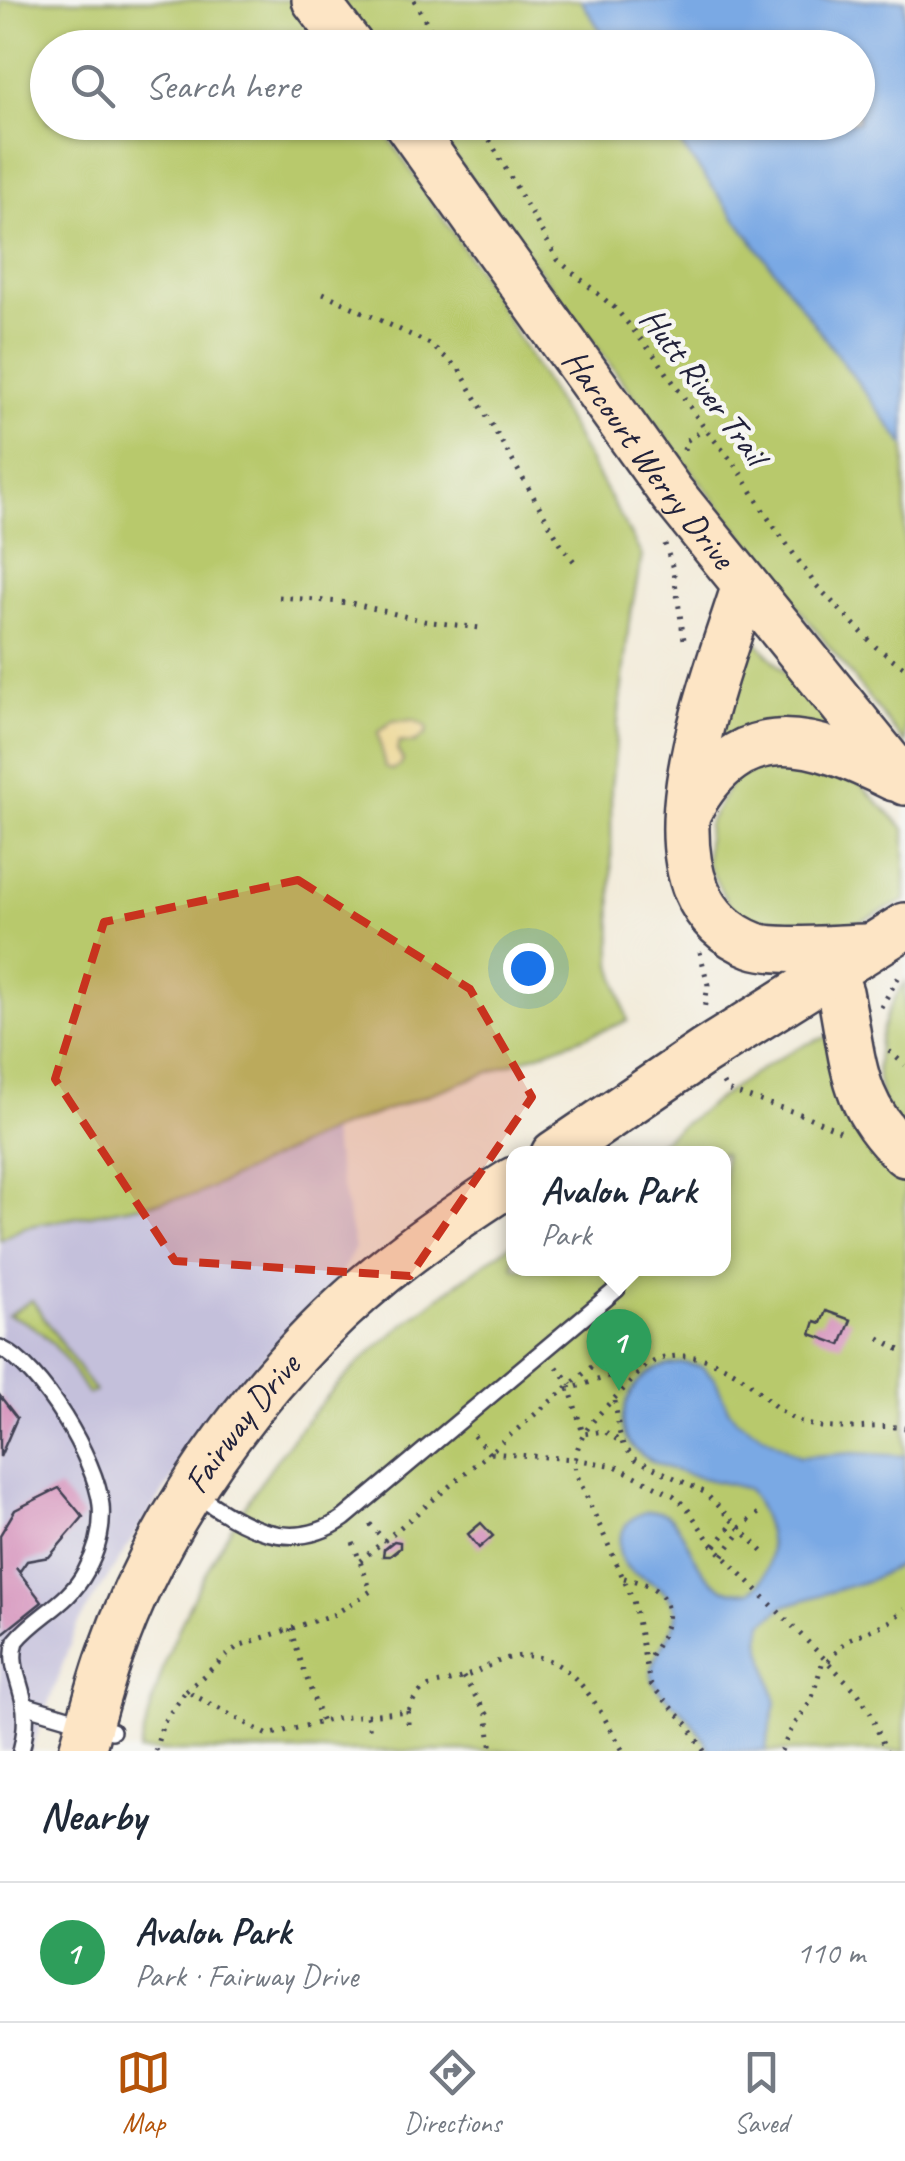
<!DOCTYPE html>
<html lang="en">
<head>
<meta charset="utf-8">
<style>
	:root { --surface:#fff; --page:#f2f2f3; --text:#1f2937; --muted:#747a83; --line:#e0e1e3; --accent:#b45309 }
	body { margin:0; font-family:Caveat,sans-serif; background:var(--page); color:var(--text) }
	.you { position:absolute; left:528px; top:968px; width:35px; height:35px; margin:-25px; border:8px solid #fff; border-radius:50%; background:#1a73e8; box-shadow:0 0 0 15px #1a73e833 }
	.badge { display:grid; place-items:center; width:65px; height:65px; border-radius:50%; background:var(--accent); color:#fff; font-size:32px; font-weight:700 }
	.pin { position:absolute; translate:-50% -82px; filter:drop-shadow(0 2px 5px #0008) }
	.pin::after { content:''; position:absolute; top:52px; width:35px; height:30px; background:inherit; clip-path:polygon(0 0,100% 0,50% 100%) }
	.popup { position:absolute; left:506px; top:1146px; width:225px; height:130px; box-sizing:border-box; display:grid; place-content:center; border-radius:20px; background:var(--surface); filter:drop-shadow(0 2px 8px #0005); font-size:32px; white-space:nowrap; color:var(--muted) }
	.popup b { font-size:38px; color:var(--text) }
	.popup::after { content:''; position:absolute; left:50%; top:100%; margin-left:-20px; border:20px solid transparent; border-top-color:var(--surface) }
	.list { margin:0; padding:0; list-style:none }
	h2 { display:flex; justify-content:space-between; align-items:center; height:130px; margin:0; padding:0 40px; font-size:42px }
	h2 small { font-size:32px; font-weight:400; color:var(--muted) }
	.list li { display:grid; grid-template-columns:65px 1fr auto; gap:30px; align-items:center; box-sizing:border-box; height:140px; padding:0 40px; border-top:2px solid var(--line) }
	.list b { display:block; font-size:38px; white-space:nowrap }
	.list p { margin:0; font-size:32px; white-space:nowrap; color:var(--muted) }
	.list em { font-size:32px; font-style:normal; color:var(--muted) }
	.icon { flex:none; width:55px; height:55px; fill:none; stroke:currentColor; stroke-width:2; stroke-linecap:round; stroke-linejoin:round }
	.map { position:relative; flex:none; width:905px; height:1751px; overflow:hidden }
	.search { position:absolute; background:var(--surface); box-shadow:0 2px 8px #0004; left:30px; right:30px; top:30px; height:110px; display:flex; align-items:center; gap:25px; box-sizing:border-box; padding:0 35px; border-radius:55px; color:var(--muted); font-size:38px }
	.sheet { height:270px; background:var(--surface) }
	nav { display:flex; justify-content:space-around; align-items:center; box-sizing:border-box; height:140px; border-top:2px solid var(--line); background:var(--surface); font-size:28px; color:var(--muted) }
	nav a { display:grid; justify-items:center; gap:5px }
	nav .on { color:var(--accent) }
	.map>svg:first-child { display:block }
	.industrial { fill:#c4c0db }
	.green { fill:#b8c96c; stroke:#6d7654; stroke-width:2.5 }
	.sand { fill:#eeda9e; stroke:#887e6c; stroke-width:2.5 }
	.water { fill:#7aa9e4; stroke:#4e6690; stroke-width:2.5 }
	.building { fill:#d591bb }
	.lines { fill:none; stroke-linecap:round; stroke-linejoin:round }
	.lane-casing { stroke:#414052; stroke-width:20 }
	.secondary-casing { stroke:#414052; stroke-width:50 }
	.path { stroke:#414052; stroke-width:5; stroke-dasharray:2.5 8; stroke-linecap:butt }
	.lane { stroke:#fff; stroke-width:15 }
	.secondary { stroke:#fde5c5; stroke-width:45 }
	.marked { fill:#c8321e; fill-opacity:0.2; stroke:#c8321e; stroke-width:8; stroke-dasharray:20 12; stroke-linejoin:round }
	.labels { text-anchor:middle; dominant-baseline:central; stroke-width:9; stroke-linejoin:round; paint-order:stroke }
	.street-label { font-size:35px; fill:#22223b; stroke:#f6f6f2 }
</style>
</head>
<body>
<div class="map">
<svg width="905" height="1751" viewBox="0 0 905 1751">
	<rect width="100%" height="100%" fill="#f6f6f2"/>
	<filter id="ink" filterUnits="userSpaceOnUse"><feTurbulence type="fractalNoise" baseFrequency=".01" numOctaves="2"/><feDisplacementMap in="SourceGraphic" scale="20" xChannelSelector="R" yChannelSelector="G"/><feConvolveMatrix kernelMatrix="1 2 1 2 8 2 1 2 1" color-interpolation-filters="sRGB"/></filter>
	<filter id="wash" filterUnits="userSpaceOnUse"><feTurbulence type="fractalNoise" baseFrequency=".0048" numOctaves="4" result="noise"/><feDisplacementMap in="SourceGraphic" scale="40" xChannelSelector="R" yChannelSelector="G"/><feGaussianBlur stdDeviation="2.25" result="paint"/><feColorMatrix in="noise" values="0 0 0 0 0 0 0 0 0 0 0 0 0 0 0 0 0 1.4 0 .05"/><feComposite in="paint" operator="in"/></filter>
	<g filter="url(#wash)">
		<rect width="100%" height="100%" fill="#f2ead7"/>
		<path class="industrial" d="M330 1131 355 1248 339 1277 221 1404 78 1623 31 1751H0V1240L25 1227 196 1195Z"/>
		<g class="green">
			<path d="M0 0H289L327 47 48 48V122L379 123 479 272 563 413 642 556 629 622 611 787 612 964 628 1021 330 1131 196 1195 25 1227 0 1240Z"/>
			<path d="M333 0H581L611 47H370Z"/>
			<path d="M429 123H665L905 446V744L644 410Z"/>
			<path d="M747 631 838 731 709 759Z"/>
			<path d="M784 756 856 780 905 829V901L861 921 796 937 734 915 706 862 708 824 733 779Z"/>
			<path d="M905 982V1133C899 1125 890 1117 886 1108 867 1069 881 1015 905 982Z"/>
			<path d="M831 1036 905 1166V1751H139C150 1714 158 1677 173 1642 213 1544 291 1425 369 1354 415 1313 465 1278 514 1242V1268H724V1154L644 1153C693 1119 776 1048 831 1036Z"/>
			<path d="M32 1300 95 1392 88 1394C67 1361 48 1327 8 1315Z"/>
		</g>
		<path class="sand" d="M414 720 427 727 426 734 414 743 399 742 397 750 403 760 401 765 391 770 385 767 378 732 392 721Z"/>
		<g class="water">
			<path d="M581 0H905V446L665 123 858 122V48L611 47Z"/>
			<path d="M685 1363 702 1367 715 1379 728 1409 737 1420 800 1457 853 1453 905 1456V1562L870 1580 784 1606 763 1623 760 1640 776 1703 765 1751H710C702 1735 692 1720 679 1708 670 1700 657 1692 653 1680 640 1647 721 1614 638 1575 602 1559 622 1504 660 1512 693 1519 689 1600 751 1591 784 1567 768 1516 748 1489 705 1476 587 1467 633 1390 645 1371 662 1364 685 1363Z"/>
		</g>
		<g id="blocks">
			<g class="building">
				<path d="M826 1311 851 1320 841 1345 811 1334 815 1321 821 1323Z"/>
				<path d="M0 1396 17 1418 0 1457Z"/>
				<path d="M59 1488 83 1517 49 1557 27 1561 20 1571 16 1568 42 1602 2 1634 0 1535 15 1510Z"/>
				<path d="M481 1523 493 1536 479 1548 468 1534Z"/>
				<path d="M394 1541 400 1542V1548L390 1556H383L384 1549Z"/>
			</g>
		</g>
	</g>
	<g filter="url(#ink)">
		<use href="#blocks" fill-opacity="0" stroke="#414052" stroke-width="2.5"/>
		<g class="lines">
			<defs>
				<g id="lane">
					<path d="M0 1348C41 1367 96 1460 101 1505 103 1528 97 1551 86 1571 68 1605 38 1614 16 1641 9 1664 20 1680 24 1703 27 1719 25 1735 21 1751"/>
					<path d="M196 1494C242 1527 291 1555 344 1518L617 1289"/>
					<path d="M24 1705 112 1731"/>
				</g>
				<g id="secondary">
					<path d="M315 0 352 48"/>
					<path id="s1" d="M406 122 672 494 905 782"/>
					<path d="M745 585C717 677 623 895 753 945 778 954 838 947 867 947"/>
					<path d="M689 810C741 714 813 737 894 778"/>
					<path d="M815 981 834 985 840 992C854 1060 850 1103 905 1154"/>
					<path d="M554 1154 704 1052 905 926"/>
					<path id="s2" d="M82 1751C91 1719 99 1687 110 1656 163 1503 279 1350 408 1253 442 1227 478 1203 514 1180"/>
				</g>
			</defs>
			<use href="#lane" class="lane-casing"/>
			<use href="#secondary" class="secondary-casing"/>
			<g class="path">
				<path d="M414 0 441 48"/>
				<path d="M479 122 558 260 616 309 658 360 705 429 737 467 766 515 815 584 876 647 905 668"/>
				<path d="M323 293 430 344 459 369 564 549 577 565"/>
				<path d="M684 450 686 441 705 429"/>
				<path d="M665 544 673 569 685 646"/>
				<path d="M279 597 351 603 424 621 480 628"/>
				<path d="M700 952 708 985 704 1010"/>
				<path d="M881 1007 901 973"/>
				<path d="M889 1051 905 1065"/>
				<path d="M723 1083 727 1090 803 1115 840 1131"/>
				<path d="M640 1326 489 1453 574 1459 615 1466 673 1495 687 1508 710 1542 858 1693 870 1712 886 1751"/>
				<path d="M879 1338 905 1353"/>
				<path d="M557 1367 571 1384"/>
				<path d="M569 1386 583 1434 604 1431 621 1442"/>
				<path d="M567 1390 646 1364"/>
				<path d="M615 1401 619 1431 623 1445 635 1459 704 1492 764 1553"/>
				<path d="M370 1524 385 1541"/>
				<path d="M740 1528 760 1512"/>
				<path d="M715 1546 734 1522"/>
				<path d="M723 1555 742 1530"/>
				<path d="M360 1561 489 1453 473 1435"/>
				<path d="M624 1578C634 1581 646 1583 654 1589 682 1609 660 1640 648 1661"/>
				<path d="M290 1629 322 1723"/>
				<path d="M828 1661 847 1640 889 1622 905 1609"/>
				<path d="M463 1677 487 1714 492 1751"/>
				<path d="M186 1691 238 1646 335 1614 371 1591 351 1537"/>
				<path d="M408 1711V1729"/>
				<path d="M367 1716 370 1732"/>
				<path d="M155 1751 163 1723 186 1691 268 1735 338 1718 408 1711C422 1679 435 1687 464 1677 481 1671 495 1660 514 1657 571 1647 599 1709 623 1751"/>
				<path d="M704 1751 688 1725 650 1684 633 1600 576 1473C569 1429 616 1402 641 1370 670 1345 714 1357 742 1377 764 1394 777 1414 804 1423 837 1434 872 1423 905 1428"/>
				<path d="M781 1751 792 1728 811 1701 824 1657"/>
			</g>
			<use href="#lane" class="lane"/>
			<use href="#secondary" class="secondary"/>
		</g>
	</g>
	<path class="marked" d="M298 880 470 989 532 1097 410 1276 175 1261 55 1079 104 922Z"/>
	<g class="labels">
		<g class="street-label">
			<text transform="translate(704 386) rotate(53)">Hutt River Trail</text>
			<text stroke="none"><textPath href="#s1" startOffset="415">Harcourt Werry Drive</textPath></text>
			<text stroke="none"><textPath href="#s2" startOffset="368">Fairway Drive</textPath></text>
		</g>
	</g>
</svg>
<div class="you"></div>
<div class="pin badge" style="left:619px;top:1391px;background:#2e9e5b">1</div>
<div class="popup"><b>Avalon Park</b>Park</div>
<div class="search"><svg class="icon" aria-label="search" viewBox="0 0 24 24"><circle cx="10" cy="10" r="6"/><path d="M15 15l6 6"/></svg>Search here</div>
</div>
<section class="sheet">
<h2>Nearby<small></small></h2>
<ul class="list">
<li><span class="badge" style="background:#2e9e5b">1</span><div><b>Avalon Park</b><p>Park · Fairway Drive</p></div><em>110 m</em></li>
</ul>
</section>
<nav>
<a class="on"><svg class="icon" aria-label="map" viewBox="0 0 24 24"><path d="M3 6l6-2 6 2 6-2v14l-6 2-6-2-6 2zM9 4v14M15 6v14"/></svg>Map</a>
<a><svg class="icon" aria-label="directions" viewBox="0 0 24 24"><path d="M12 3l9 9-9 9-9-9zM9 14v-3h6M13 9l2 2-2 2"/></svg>Directions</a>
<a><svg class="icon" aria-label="saved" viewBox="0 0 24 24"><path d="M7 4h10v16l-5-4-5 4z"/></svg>Saved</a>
</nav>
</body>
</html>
